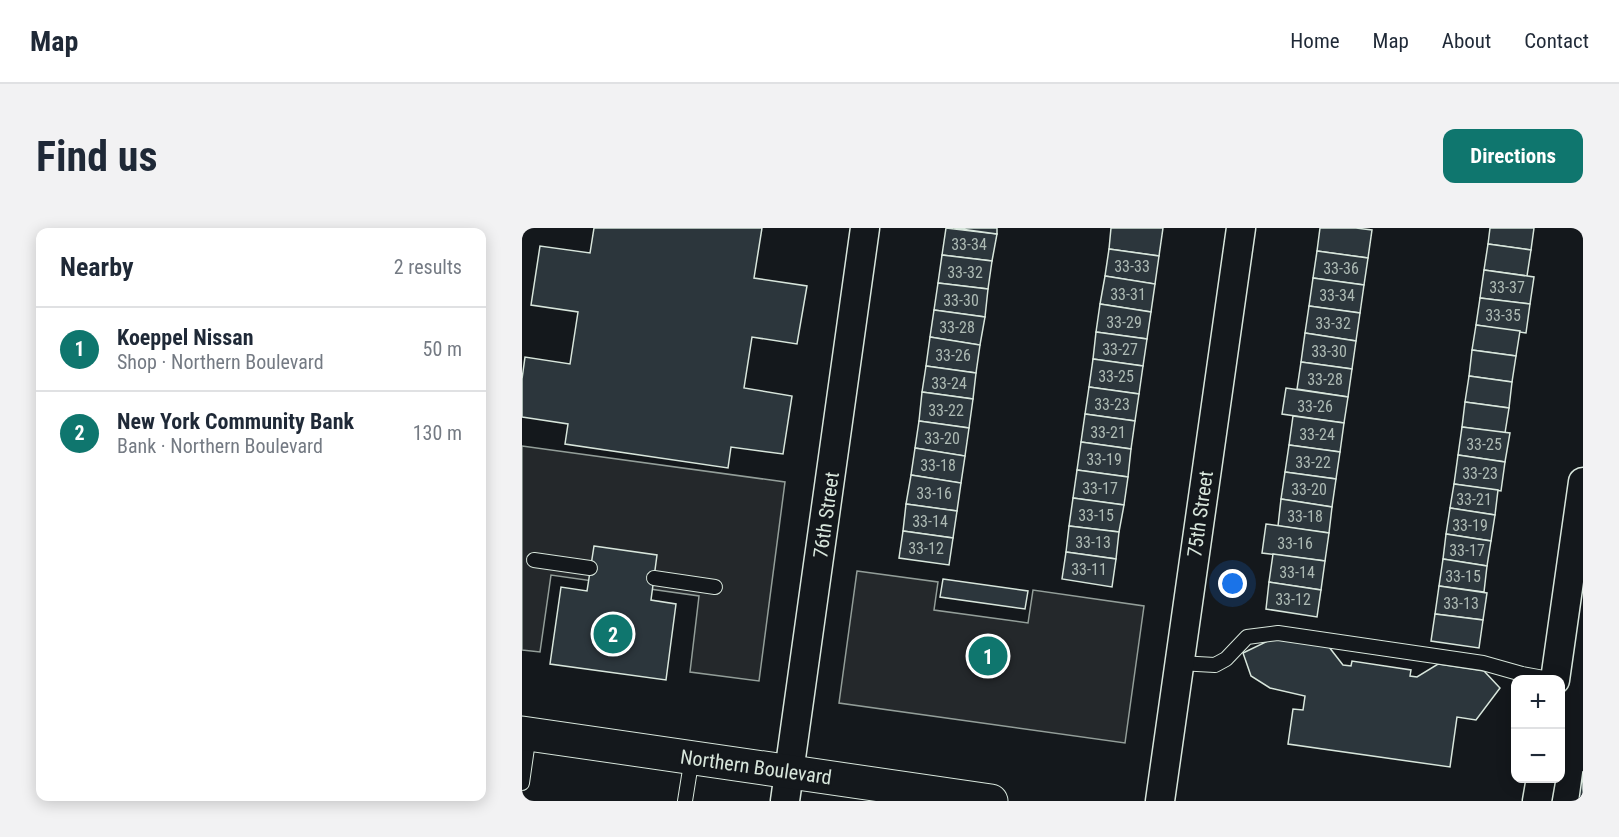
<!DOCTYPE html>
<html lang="en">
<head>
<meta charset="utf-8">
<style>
	:root { --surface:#fff; --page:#f2f2f3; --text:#1f2937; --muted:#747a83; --line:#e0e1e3; --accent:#0f766e }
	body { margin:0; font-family:"Roboto Condensed",sans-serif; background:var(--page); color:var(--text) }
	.controls { position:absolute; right:18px; bottom:18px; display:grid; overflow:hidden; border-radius:12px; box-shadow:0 3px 15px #0003 }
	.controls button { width:54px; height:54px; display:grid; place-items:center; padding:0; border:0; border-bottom:2px solid var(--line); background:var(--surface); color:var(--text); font:30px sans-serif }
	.you { position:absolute; left:711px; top:356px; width:21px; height:21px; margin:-15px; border:4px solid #fff; border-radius:50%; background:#1a73e8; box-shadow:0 0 0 9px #1a73e833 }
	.badge { display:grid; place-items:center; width:39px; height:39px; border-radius:50%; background:var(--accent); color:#fff; font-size:20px; font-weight:700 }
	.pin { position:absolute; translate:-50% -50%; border:3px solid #fff; box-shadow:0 2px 6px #0006 }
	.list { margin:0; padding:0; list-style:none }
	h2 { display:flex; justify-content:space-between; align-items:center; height:78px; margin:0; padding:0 24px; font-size:26px }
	h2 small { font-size:20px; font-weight:400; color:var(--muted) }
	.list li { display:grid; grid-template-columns:39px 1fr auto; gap:18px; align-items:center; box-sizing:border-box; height:84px; padding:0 24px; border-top:2px solid var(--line) }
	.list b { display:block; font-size:22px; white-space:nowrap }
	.list p { margin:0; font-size:20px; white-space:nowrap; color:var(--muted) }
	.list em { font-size:20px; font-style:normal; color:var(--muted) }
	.map { position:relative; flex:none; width:1061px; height:573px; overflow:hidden; border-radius:12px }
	header { display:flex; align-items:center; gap:36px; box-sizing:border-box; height:84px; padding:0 30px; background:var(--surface); border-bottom:2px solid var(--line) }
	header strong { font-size:28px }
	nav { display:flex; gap:33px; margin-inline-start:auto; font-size:21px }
	.intro { display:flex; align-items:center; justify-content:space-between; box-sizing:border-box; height:144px; padding:0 36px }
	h1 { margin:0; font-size:42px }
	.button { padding:15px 27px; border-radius:12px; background:var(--accent); color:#fff; font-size:21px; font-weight:700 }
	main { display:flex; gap:36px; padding:0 36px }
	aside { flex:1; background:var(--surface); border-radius:12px; box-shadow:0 3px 15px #0003 }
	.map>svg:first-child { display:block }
	.parking { fill:#24282b; stroke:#939e99; stroke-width:1.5 }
	.building { fill:#2c363c; stroke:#d8e6dc; stroke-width:1.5 }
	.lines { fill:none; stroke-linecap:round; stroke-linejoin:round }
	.service-casing { stroke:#d8e6dc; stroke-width:16 }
	.minor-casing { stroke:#d8e6dc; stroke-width:31 }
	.primary-casing { stroke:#d8e6dc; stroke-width:35 }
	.service { stroke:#14181c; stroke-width:14 }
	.minor { stroke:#14181c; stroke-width:28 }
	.primary { stroke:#14181c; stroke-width:33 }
	.labels { text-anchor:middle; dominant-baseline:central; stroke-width:4.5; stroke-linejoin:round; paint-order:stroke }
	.number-label { font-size:16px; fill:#adbab4 }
	.street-label { font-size:20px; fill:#d8e6dc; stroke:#14181c }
</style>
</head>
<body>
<header>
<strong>Map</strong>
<nav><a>Home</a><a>Map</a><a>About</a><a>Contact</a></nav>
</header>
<div class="intro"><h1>Find us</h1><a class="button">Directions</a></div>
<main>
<aside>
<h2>Nearby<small>2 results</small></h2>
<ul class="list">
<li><span class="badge">1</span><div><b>Koeppel Nissan</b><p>Shop · Northern Boulevard</p></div><em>50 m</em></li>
<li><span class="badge">2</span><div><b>New York Community Bank</b><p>Bank · Northern Boulevard</p></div><em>130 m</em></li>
</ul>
</aside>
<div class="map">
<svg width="1061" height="573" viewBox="0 0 1061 573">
	<rect width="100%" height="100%" fill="#14181c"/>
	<g class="parking">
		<path d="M0 218 263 254 237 453 168 444 177 368 29 347 18 424 0 422Z"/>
		<path d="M335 343 416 354 412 382 506 395 511 362 622 378 603 515 317 475Z"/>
	</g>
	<g class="building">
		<path d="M72 0H240L232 50 285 58 275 116 230 109 222 160 270 168 261 226 209 219 206 240 43 216 46 196 0 189V151L3 129 48 136 56 84 9 77 18 18 68 25Z"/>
		<path d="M424 0 475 6 470 33 420 27Z"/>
		<path d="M432 0H475V6Z"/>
		<path d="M589 0H641L637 28 587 21Z"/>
		<path d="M798 0H834L850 2 846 30 795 23Z"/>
		<path d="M968 0H1012L1009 22 966 16Z"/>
		<path d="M966 16 1009 22 1005 48 962 42Z"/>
		<path d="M587 21 637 28 633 56 583 48Z"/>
		<path d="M795 23 846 30 842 57 791 50Z"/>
		<path d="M420 27 470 33 466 61 416 55Z"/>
		<path d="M962 42 1012 49 1008 76 958 70Z"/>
		<path d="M583 48 633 56 629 84 578 76Z"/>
		<path d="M791 50 842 57 838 85 787 78Z"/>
		<path d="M416 55 466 61 463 89 412 82Z"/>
		<path d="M958 70 1008 76 1004 105 954 97Z"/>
		<path d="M578 76 629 84 625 111 574 104Z"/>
		<path d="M787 78 838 85 834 113 783 105Z"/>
		<path d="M412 82 463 89 458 117 408 109Z"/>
		<path d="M954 97 998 103 994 128 950 122Z"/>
		<path d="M574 104 625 111 621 138 571 131Z"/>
		<path d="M783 105 834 113 830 141 779 134Z"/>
		<path d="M408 109 458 117 454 145 404 138Z"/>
		<path d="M950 122 994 128 990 154 947 148Z"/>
		<path d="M571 131 621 138 617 166 567 159Z"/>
		<path d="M779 134 830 141 826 169 775 161Z"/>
		<path d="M404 138 454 145 451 171 400 164Z"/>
		<path d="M947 148 990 154 987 180 943 174Z"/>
		<path d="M567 159 617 166 613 193 563 186Z"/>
		<path d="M764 160 826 169 822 195 760 186Z"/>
		<path d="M400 164 451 171 447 200 397 193Z"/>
		<path d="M943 174 987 180 983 205 940 199Z"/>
		<path d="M563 186 613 193 609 221 559 214Z"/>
		<path d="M771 188 822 195 818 224 767 217Z"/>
		<path d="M397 193 447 200 443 228 393 220Z"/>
		<path d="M940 199 988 205 983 234 936 227Z"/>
		<path d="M559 214 609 221 606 249 555 242Z"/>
		<path d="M767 217 818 224 814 251 763 244Z"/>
		<path d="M393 220 443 228 439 255 389 247Z"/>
		<path d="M936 227 983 234 979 263 932 256Z"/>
		<path d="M555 242 606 249 602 277 551 270Z"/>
		<path d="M763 244 814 251 810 279 759 271Z"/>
		<path d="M389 247 439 255 435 283 384 276Z"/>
		<path d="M932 256 976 262 973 287 928 280Z"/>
		<path d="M551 270 602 277 597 304 547 298Z"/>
		<path d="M759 271 810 279 807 305 756 298Z"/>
		<path d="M384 276 435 283 431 310 381 303Z"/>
		<path d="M928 280 973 287 969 313 924 306Z"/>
		<path d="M744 296 807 305 803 333 740 325Z"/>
		<path d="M547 298 597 304 594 331 544 324Z"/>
		<path d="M381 303 431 310 427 337 377 330Z"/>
		<path d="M924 306 969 313 965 338 921 331Z"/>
		<path d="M72 318 135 327 129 372 154 376 144 452 28 436 39 359 65 363Z"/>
		<path d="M544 324 594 331 590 359 540 351Z"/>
		<path d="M751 326 803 333 799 362 747 354Z"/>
		<path d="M921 331 965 338 962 364 917 358Z"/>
		<path d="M421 351 506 363 503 381 418 369Z"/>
		<path d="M747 354 799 362 795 389 744 381Z"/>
		<path d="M917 358 965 365 961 392 913 386Z"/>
		<path d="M913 386 961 392 957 420 909 413Z"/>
		<path d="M752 410 807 419 821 437 829 438 830 433 889 442 888 448 895 449 916 436 962 443 978 460 954 492 935 489 928 539 766 516 771 481 781 482 783 468 748 460 729 448 721 425Z"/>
		<path d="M1061 543V573H1057V572Z"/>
	</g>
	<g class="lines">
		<defs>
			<g id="service">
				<path d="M12 332 68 340"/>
				<path d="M132 350 193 359"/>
				<path d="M657 435 693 437 704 431 725 409 756 405 961 435 1000 446 1033 452"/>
				<path d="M0 555 7 506"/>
				<path d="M163 573 170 529"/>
			</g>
			<g id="minor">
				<path d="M1033 452 1061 254"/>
				<path d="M263 573 343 0"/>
				<path d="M638 573 719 0"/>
				<path d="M1015 573 1019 550"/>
			</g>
			<path id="primary" d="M0 505 469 573"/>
		</defs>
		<use href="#service" class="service-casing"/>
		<use href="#minor" class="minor-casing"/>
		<use href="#primary" class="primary-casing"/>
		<use href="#service" class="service"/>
		<use href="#minor" class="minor"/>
		<use href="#primary" class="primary"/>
	</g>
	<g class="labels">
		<g class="number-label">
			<text x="447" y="16">33-34</text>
			<text x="610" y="38">33-33</text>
			<text x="819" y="40">33-36</text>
			<text x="443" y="44">33-32</text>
			<text x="985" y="59">33-37</text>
			<text x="606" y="66">33-31</text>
			<text x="815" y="67">33-34</text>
			<text x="439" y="72">33-30</text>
			<text x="981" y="87">33-35</text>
			<text x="602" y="94">33-29</text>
			<text x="811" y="95">33-32</text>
			<text x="435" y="99">33-28</text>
			<text x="598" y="121">33-27</text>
			<text x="807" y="123">33-30</text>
			<text x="431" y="127">33-26</text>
			<text x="594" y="148">33-25</text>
			<text x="803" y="151">33-28</text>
			<text x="427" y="155">33-24</text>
			<text x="590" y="176">33-23</text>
			<text x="793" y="178">33-26</text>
			<text x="424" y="182">33-22</text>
			<text x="586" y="204">33-21</text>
			<text x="795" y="206">33-24</text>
			<text x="420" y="210">33-20</text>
			<text x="962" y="216">33-25</text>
			<text x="582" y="231">33-19</text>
			<text x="791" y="234">33-22</text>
			<text x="416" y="237">33-18</text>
			<text x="958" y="245">33-23</text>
			<text x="578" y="260">33-17</text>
			<text x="787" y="261">33-20</text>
			<text x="412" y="265">33-16</text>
			<text x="952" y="271">33-21</text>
			<text x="574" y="287">33-15</text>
			<text x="783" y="288">33-18</text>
			<text x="408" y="293">33-14</text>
			<text x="948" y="297">33-19</text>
			<text x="571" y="314">33-13</text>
			<text x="773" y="315">33-16</text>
			<text x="404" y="320">33-12</text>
			<text x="945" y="322">33-17</text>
			<text x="567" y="341">33-11</text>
			<text x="775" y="344">33-14</text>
			<text x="941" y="348">33-15</text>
			<text x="771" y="371">33-12</text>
			<text x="939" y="375">33-13</text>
		</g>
		<g class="street-label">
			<text transform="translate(678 286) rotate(-82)">75th Street</text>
			<text transform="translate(304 287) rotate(-82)">76th Street</text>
			<text transform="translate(234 539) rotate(8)">Northern Boulevard</text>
		</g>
	</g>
</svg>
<div class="controls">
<button>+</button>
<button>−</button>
</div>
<div class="you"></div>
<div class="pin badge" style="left:466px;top:428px">1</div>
<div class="pin badge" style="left:91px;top:406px">2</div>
</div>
</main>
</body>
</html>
